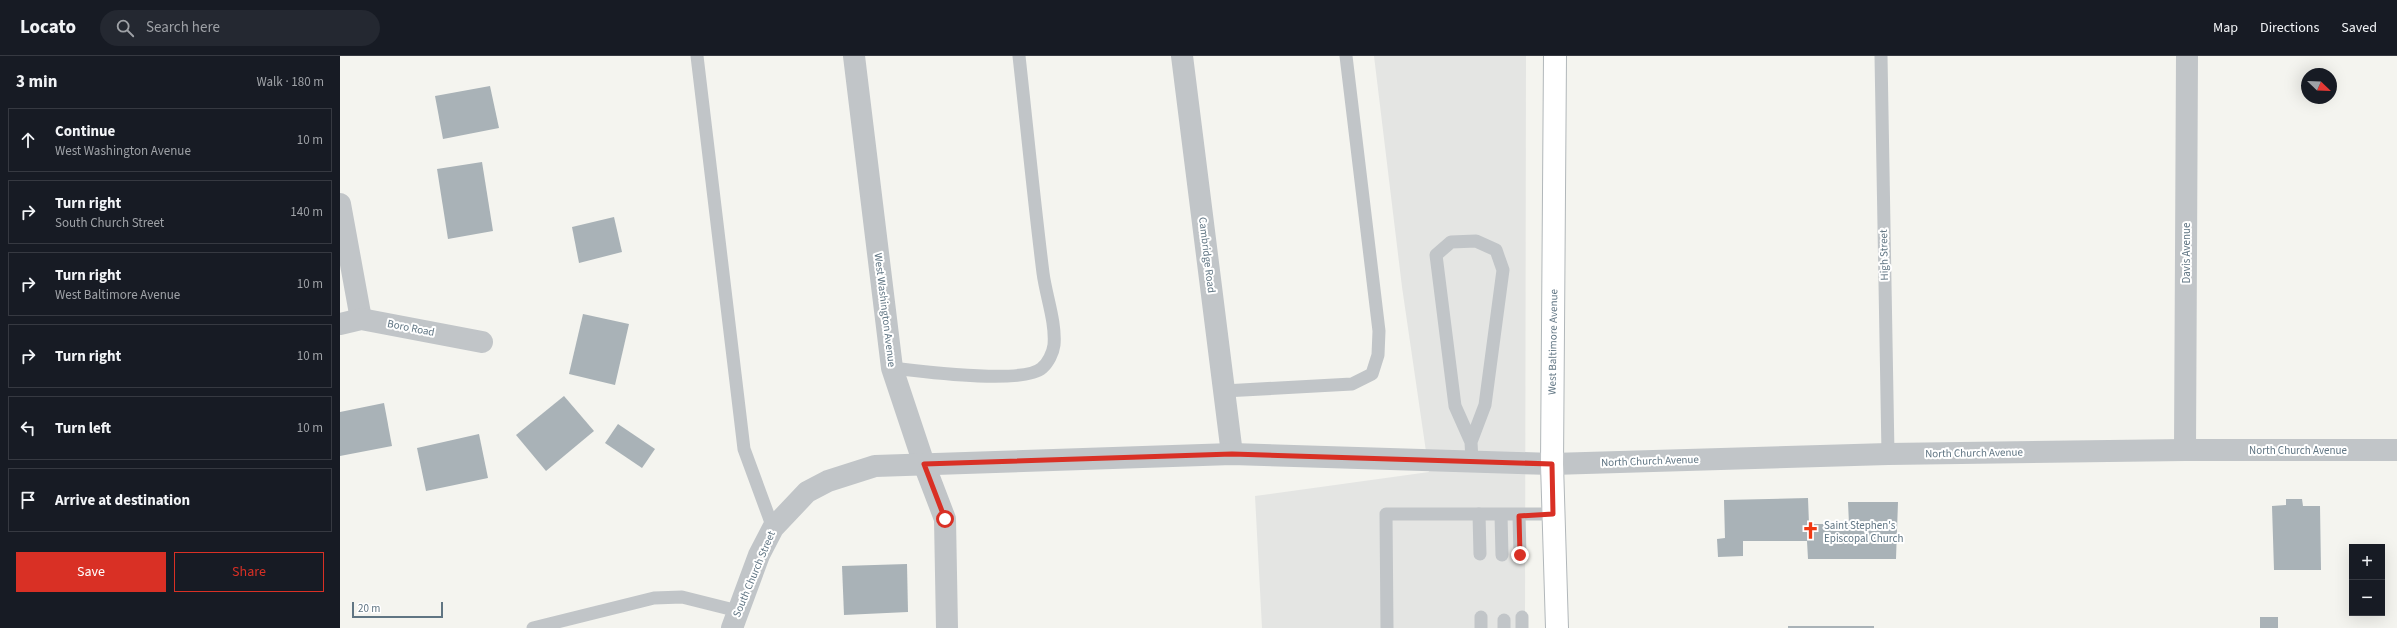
<!DOCTYPE html>
<html lang="en">
<head>
<meta charset="utf-8">
<style>
	:root { --surface:#171b24; --page:#242831; --text:#f1f3f6; --muted:#9ea1a6; --line:#363941; --accent:#d93025 }
	body { margin:0; font-family:"Source Sans 3",sans-serif; background:var(--page); color:var(--text) }
	.controls { position:absolute; right:12px; bottom:12px; display:grid; overflow:hidden; border-radius:0px; box-shadow:0 4px 16px #0002 }
	.controls button { width:36px; height:36px; display:grid; place-items:center; padding:0; border:0; border-bottom:1px solid var(--line); background:var(--surface); color:var(--text); font:20px sans-serif }
	.compass { position:absolute; left:1961px; top:12px; width:36px; height:36px; border-radius:50%; background:var(--surface); box-shadow:0 4px 16px #0002; rotate:113deg }
	.scale { position:absolute; left:12px; bottom:10px; width:91px; box-sizing:border-box; padding-left:4px; border:2px solid #607583; border-top:0; font-size:11px; line-height:14px; white-space:nowrap; color:#607583; -webkit-text-stroke:3px #fff; paint-order:stroke }
	.stop { position:absolute; width:12px; height:12px; margin:-9px; border:3px solid #d93025; border-radius:50%; background:#fff }
	.stop.end { background:#d93025; border-color:#fff; box-shadow:0 1px 4px #0008 }
	.list { margin:0; padding:0; list-style:none }
	h2 { display:flex; justify-content:space-between; align-items:center; height:52px; margin:0; padding:0 16px; font-size:17px }
	h2 small { font-size:13px; font-weight:400; color:var(--muted) }
	.list li { display:grid; grid-template-columns:26px 1fr auto; gap:12px; align-items:center; box-sizing:border-box; height:64px; margin:0 8px 8px; padding:0 8px; border:1px solid var(--line); border-radius:0px }
	.list b { display:block; font-size:15px; white-space:nowrap }
	.list p { margin:0; font-size:13px; white-space:nowrap; color:var(--muted) }
	.list em { font-size:13px; font-style:normal; color:var(--muted) }
	.actions { display:flex; gap:8px; padding:12px 16px }
	.actions a { flex:1; padding:9px 0; border:1px solid var(--accent); border-radius:0px; text-align:center; font-size:14px; color:var(--accent) }
	.actions .main { background:var(--accent); color:#fff }
	.icon { flex:none; width:22px; height:22px; fill:none; stroke:currentColor; stroke-width:2; stroke-linecap:round; stroke-linejoin:round }
	.map { position:relative; flex:none; width:2057px; height:572px; overflow:hidden }
	header { display:flex; align-items:center; gap:24px; box-sizing:border-box; height:56px; padding:0 20px; background:var(--surface); border-bottom:1px solid var(--line) }
	header strong { font-size:19px }
	nav { display:flex; gap:22px; margin-inline-start:auto; font-size:14px }
	.search { width:280px; height:36px; background:var(--page); display:flex; align-items:center; gap:10px; box-sizing:border-box; padding:0 14px; border-radius:22px; color:var(--muted); font-size:15px }
	main { display:flex }
	aside { flex:1; background:var(--surface) }
	.map>svg:first-child { display:block }
	.built { fill:#e4e5e3 }
	.building { fill:#a9b2b7 }
	.lines { fill:none; stroke-linecap:round; stroke-linejoin:round }
	.primary-casing { stroke:#b1b7ba; stroke-width:24 }
	.lane { stroke:#c1c5c8; stroke-width:13 }
	.street { stroke:#c1c5c8; stroke-width:22 }
	.primary { stroke:#fff; stroke-width:22 }
	.route { stroke:#d93025; stroke-width:5 }
	.labels { text-anchor:middle; dominant-baseline:central; stroke-width:4; stroke-linejoin:round; paint-order:stroke }
	.street-label { font-size:11px; fill:#607583; stroke:#fff }
	.poi-label { font-size:11px; fill:#607583; stroke:#fff; text-anchor:start }
</style>
</head>
<body>
<header>
<strong>Locato</strong>
<div class="search"><svg class="icon" aria-label="search" viewBox="0 0 24 24"><circle cx="10" cy="10" r="6"/><path d="M15 15l6 6"/></svg>Search here</div>
<nav><a>Map</a><a>Directions</a><a>Saved</a></nav>
</header>
<main>
<aside>
<h2>3 min<small>Walk · 180 m</small></h2>
<ul class="list">
<li><svg class="icon" aria-label="ahead" viewBox="0 0 24 24"><path d="M12 20V5M6 11l6-6 6 6"/></svg><div><b>Continue</b><p>West Washington Avenue</p></div><em>10 m</em></li>
<li><svg class="icon" aria-label="right" viewBox="0 0 24 24"><path d="M7 20v-9h11M14 6l5 5-5 5"/></svg><div><b>Turn right</b><p>South Church Street</p></div><em>140 m</em></li>
<li><svg class="icon" aria-label="right" viewBox="0 0 24 24"><path d="M7 20v-9h11M14 6l5 5-5 5"/></svg><div><b>Turn right</b><p>West Baltimore Avenue</p></div><em>10 m</em></li>
<li><svg class="icon" aria-label="right" viewBox="0 0 24 24"><path d="M7 20v-9h11M14 6l5 5-5 5"/></svg><div><b>Turn right</b></div><em>10 m</em></li>
<li><svg class="icon" aria-label="left" viewBox="0 0 24 24"><path d="M17 20v-9H6M10 6l-5 5 5 5"/></svg><div><b>Turn left</b></div><em>10 m</em></li>
<li><svg class="icon" aria-label="arrive" viewBox="0 0 24 24"><path d="M6 21V4h12l-3 4 3 4H6"/></svg><div><b>Arrive at destination</b></div></li>
</ul>
<div class="actions"><a class="main">Save</a><a>Share</a></div>
</aside>
<div class="map">
<svg width="2057" height="572" viewBox="0 0 2057 572">
	<rect width="100%" height="100%" fill="#f4f4ef"/>
	<path class="built" d="M1034 0H1186L1185 572H922L915 440 1089 416 1062 231Z"/>
	<g class="building">
		<path d="M150 30 159 72 103 83 95 40Z"/>
		<path d="M142 106 153 175 108 183 97 113Z"/>
		<path d="M274 161 282 196 239 207 232 171Z"/>
		<path d="M243 258 289 268 275 329 229 318Z"/>
		<path d="M224 340 254 375 206 415 176 379Z"/>
		<path d="M44 347 52 390 0 400V356Z"/>
		<path d="M278 368 315 393 302 412 265 387Z"/>
		<path d="M139 378 148 422 86 435 77 392Z"/>
		<path d="M1468 442 1469 468H1509L1508 446H1558L1556 503H1468L1467 485H1403V500L1378 501 1377 483 1385 482 1384 444Z"/>
		<path d="M1946 443H1962L1963 450H1980L1981 514H1934L1932 450 1946 449Z"/>
		<path d="M567 508 568 556 504 559 502 510Z"/>
		<rect x="1920" y="561" width="18" height="11"/>
		<rect x="1448" y="570" width="86" height="2"/>
	</g>
	<g class="lines">
		<defs>
			<path id="primary" d="M1215 0 1212 408 1217 572"/>
		</defs>
		<use href="#primary" class="primary-casing"/>
		<g class="lane">
			<path d="M357 0 404 393 433 472"/>
			<path d="M1541 0 1548 398"/>
			<path d="M552 312C579 315 683 329 702 312 708 307 713 297 714 289 716 266 706 240 703 217 694 145 687 72 679 0"/>
			<path d="M884 335 1012 328 1032 318 1038 299 1039 275 1006 0"/>
			<path d="M1131 386 1145 349 1163 214 1156 194 1136 185 1111 186 1096 199 1115 350 1131 386 1132 405"/>
			<path d="M1139 458 1140 498"/>
			<path d="M1161 459 1162 499"/>
			<path d="M1179 460 1180 499"/>
			<path d="M1141 561V572"/>
			<path d="M1182 561V572"/>
			<path d="M1164 564V572"/>
			<path d="M193 572 314 542 342 541 398 555"/>
			<path d="M1047 572 1046 458H1213"/>
		</g>
		<g class="street">
			<path d="M514 0 552 312 584 408 605 463 607 572"/>
			<path d="M842 0 892 398"/>
			<path d="M0 148 21 263"/>
			<path d="M0 268 21 263 142 286"/>
			<path d="M1845 394 1847 0"/>
			<path d="M392 572 419 499 433 472 467 436 488 425 535 410 892 398 1212 408 1548 398 1845 394H2057"/>
		</g>
		<use href="#primary" class="primary"/>
	</g>
	<g class="lines">
		<path class="route" d="M605 463 584 408 892 398 1212 408 1213 458 1179 460 1180 499"/>
	</g>
	<defs>
		<symbol id="church-bare" viewBox="-9 -9 18 18"><path d="M-1.2-6h2.4v3.5h3.3v2.4h-3.3V6h-2.4V-.1h-3.3v-2.4h3.3Z" fill="#f03913" stroke="#fff" stroke-width="2.5" paint-order="stroke"/></symbol>
	</defs>
	<g fill-rule="evenodd">
		<use href="#church-bare" x="1458" y="462" width="25" height="25"/>
	</g>
	<g class="labels">
		<g class="street-label">
			<text transform="translate(1846 197) rotate(-90)">Davis Avenue</text>
			<text transform="translate(867 199) rotate(83)">Cambridge Road</text>
			<text transform="translate(1544 199) rotate(-91)">High Street</text>
			<text transform="translate(545 254) rotate(83)">West Washington Avenue</text>
			<text transform="translate(71 272) rotate(11)">Boro Road</text>
			<text transform="translate(1213 286) rotate(-89)">West Baltimore Avenue</text>
			<text x="1958" y="394">North Church Avenue</text>
			<text transform="translate(1634 397) rotate(-1)">North Church Avenue</text>
			<text transform="translate(1310 405) rotate(-2)">North Church Avenue</text>
			<text transform="translate(414 518) rotate(-67)">South Church Street</text>
		</g>
		<g class="poi-label">
			<text x="1484" y="469">Saint Stephen's<tspan x="1484" dy="13">Episcopal Church</tspan></text>
		</g>
	</g>
</svg>
<div class="controls">
<button>+</button>
<button>−</button>
</div>
<svg class="compass" viewBox="-18 -18 36 36"><path d="M0-13l5 13h-10z" fill="#e53935"/><path d="M0 13l5-13h-10z" fill="#9ea1a6"/></svg>
<div class="scale">20 m</div>
<div class="stop" style="left:605px;top:463px"></div>
<div class="stop end" style="left:1180px;top:499px"></div>
</div>
</main>
</body>
</html>
